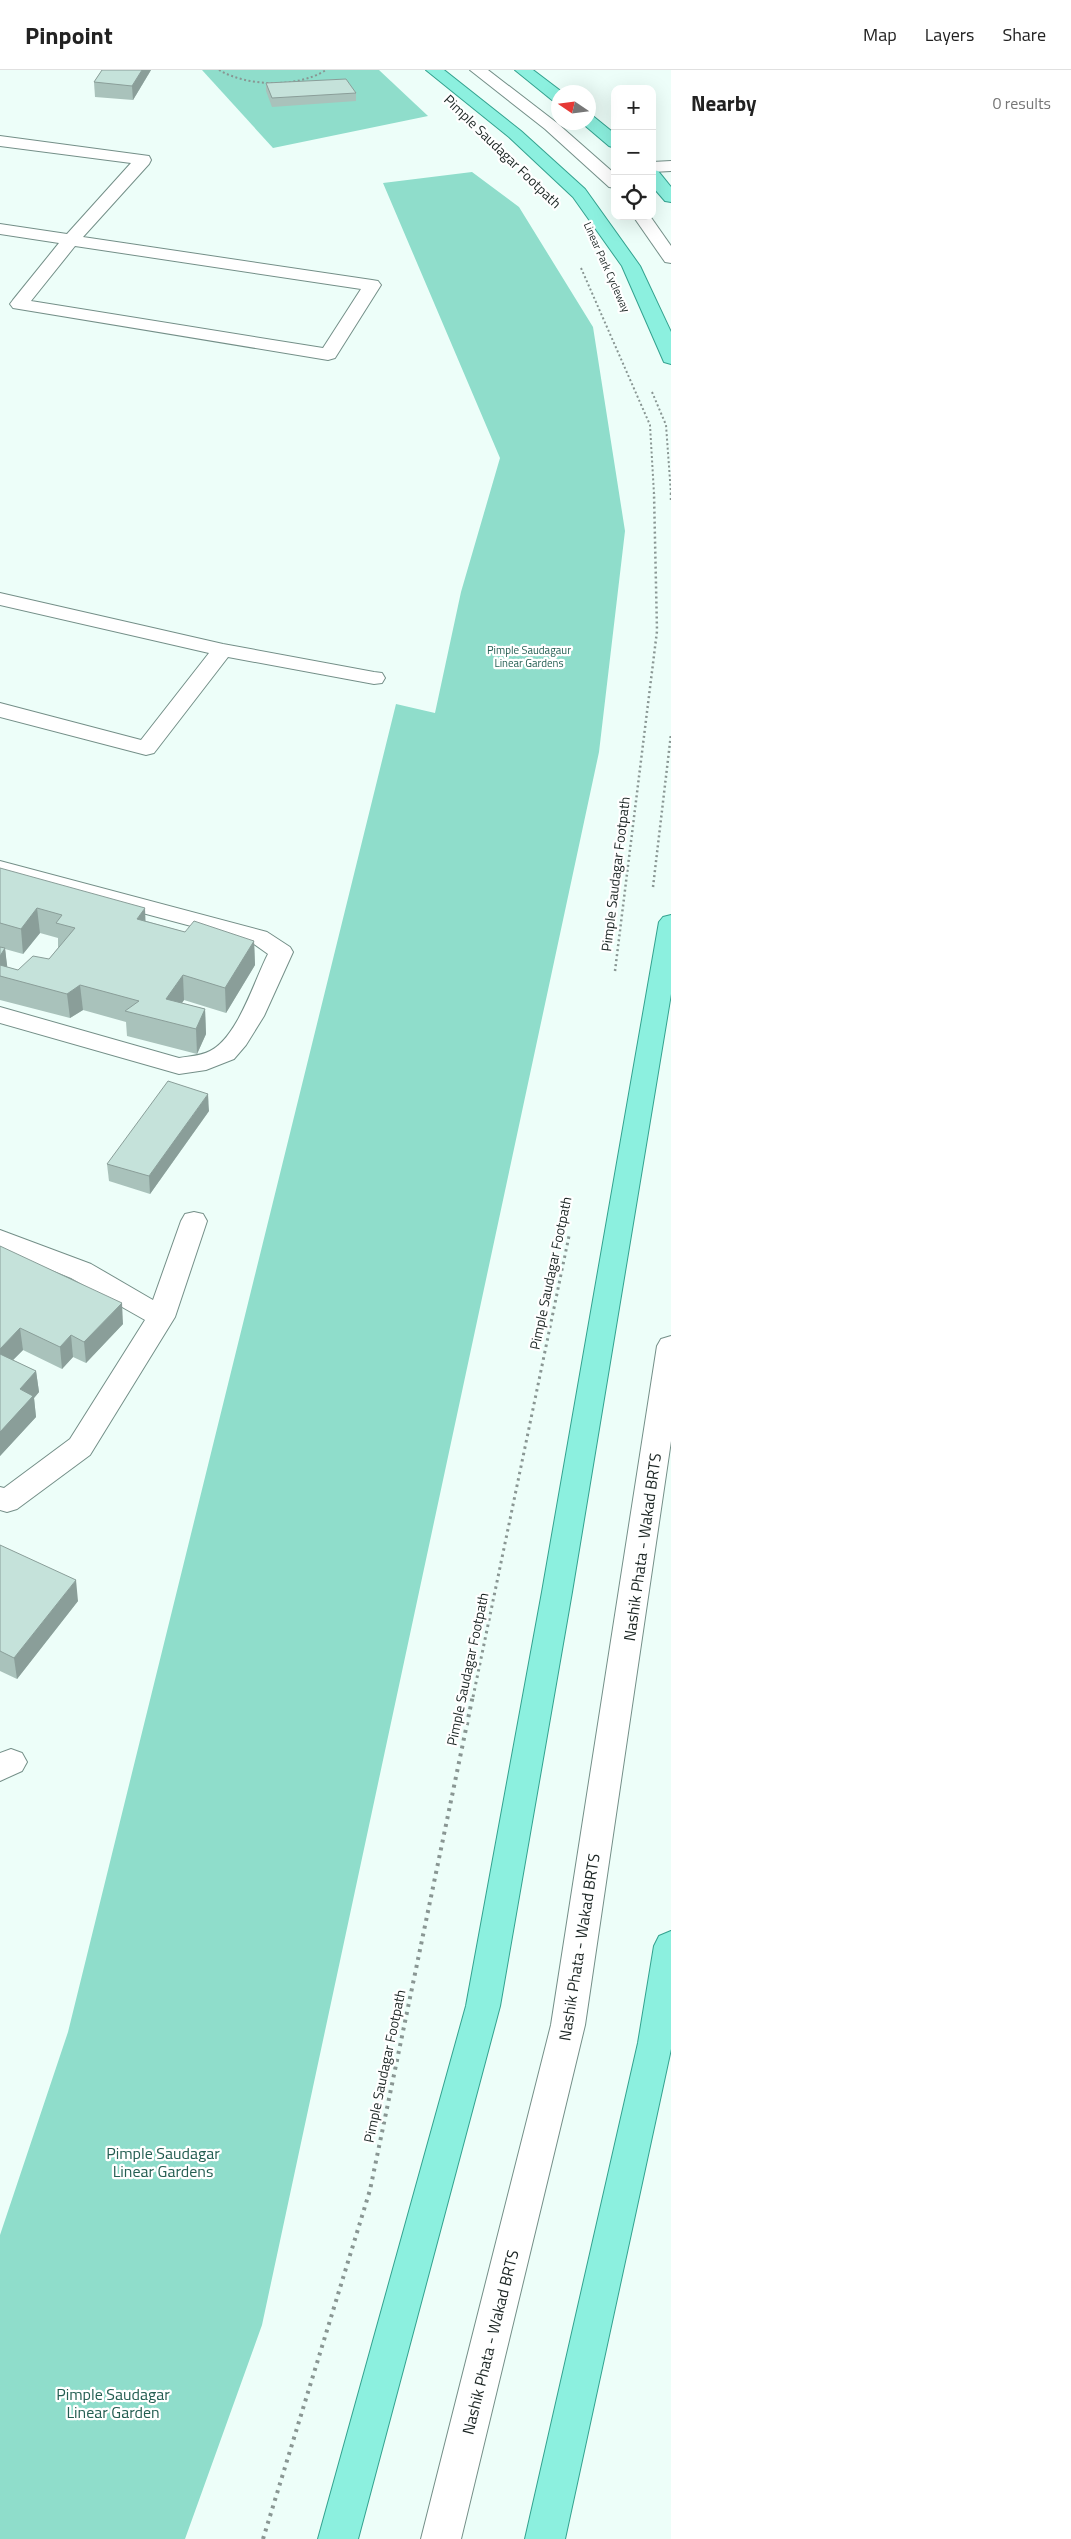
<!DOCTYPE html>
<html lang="en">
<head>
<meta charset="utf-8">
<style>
	:root { --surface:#fff; --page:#f2f2f2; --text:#222; --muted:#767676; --line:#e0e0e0 }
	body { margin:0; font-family:"Titillium Web",sans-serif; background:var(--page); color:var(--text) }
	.controls { position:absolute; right:15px; top:15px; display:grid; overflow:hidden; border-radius:10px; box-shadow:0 5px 20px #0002 }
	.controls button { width:45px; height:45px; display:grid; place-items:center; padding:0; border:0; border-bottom:1px solid var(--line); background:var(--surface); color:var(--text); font:25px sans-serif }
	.compass { position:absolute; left:551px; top:15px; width:45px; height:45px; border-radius:50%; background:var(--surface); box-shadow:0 5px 20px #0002; rotate:283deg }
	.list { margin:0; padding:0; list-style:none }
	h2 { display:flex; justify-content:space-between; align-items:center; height:65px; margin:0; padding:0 20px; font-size:21px }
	h2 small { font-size:16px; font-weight:400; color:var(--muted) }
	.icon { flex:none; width:28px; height:28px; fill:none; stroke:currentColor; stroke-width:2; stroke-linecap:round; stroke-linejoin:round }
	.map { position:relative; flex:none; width:671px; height:2469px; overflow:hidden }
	header { display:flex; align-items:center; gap:30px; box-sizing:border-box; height:70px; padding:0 25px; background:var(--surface); border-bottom:1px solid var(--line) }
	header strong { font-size:24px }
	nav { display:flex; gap:28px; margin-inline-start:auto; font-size:18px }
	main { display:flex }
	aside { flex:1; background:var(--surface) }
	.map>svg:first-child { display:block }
	.green { fill:#8fddcb }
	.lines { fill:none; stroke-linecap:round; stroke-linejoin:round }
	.service-casing { stroke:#748f88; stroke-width:2 }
	.minor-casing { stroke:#748f88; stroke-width:2 }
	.primary-casing { stroke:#33a28f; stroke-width:2 }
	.path-far3 { stroke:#899693; stroke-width:2; stroke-dasharray:2 2.5; stroke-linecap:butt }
	.path-far2 { stroke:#899693; stroke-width:2.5; stroke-dasharray:2 3; stroke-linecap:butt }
	.path-far1 { stroke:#899693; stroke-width:3; stroke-dasharray:2.5 4; stroke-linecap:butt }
	.path { stroke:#899693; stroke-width:4; stroke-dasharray:3 5; stroke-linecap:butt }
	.service { fill:#fff; fill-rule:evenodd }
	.minor { fill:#fff; fill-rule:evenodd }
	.primary { fill:#8cf0df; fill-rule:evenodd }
	.wall { fill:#a9c2bb; fill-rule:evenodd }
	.shaded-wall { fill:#8a9e99 }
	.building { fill:#c5e2da; stroke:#8a9e99 }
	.labels { text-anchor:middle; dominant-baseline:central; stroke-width:4.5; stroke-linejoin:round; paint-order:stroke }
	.far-street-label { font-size:11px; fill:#1b2523; stroke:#fff }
	.far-park-label { font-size:11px; fill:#245e52; stroke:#fff }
	.street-label { font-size:14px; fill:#1b2523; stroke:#fff }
	.near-street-label { font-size:16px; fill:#1b2523; stroke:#fff }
	.near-park-label { font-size:16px; fill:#245e52; stroke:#fff }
</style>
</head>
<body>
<header>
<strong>Pinpoint</strong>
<nav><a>Map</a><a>Layers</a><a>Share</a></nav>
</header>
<main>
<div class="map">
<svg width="671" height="2469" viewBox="0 0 671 2469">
	<rect width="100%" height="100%" fill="#edfef9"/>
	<g class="green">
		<path d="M202 0H379L428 46 273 78Z"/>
		<path d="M472 102 519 137 593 257 625 461 599 682 262 2255 185 2469H0V2165L68 1962 396 634 435 643 461 522 500 388 383 113Z"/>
	</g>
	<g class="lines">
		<defs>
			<g id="service">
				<path d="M470 0H488L557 53 615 104V118L609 117 545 59Z"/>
				<path d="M0 66 149 86 151 90 149 94 83 167 372 210 378 211 381 215 335 288 328 290 13 238 10 234 13 230 59 173 0 164V154L67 164 131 93 0 76ZM75 176 361 219 323 278 31 231Z"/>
				<path d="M633 146H650L671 176V193L665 192Z"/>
				<path d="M671 1266V1371L585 1955 461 2469H421L551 1955 657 1276 661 1269Z"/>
			</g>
			<g id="minor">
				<path d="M671 91V101L652 102V92Z"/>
				<path d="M0 523 223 574 374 602 382 603 385 608 382 613 374 614 228 587 154 683 146 685 0 647V633L141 670 209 583 0 535Z"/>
				<path d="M0 791 267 862 290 877 293 882 264 946 246 975 234 989 206 1000 179 1004 0 953V937L179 988C190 986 200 986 210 981 238 967 254 911 268 884L251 872 0 805Z"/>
				<path d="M194 1142 203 1144 207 1151 175 1247 90 1385 17 1439 7 1442 0 1440V1417L4 1418 70 1369 145 1250 71 1208 0 1179V1160L91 1194 153 1230 181 1151 185 1144Z"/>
				<path d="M11 1679 22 1683 27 1692 22 1701 0 1711V1683Z"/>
			</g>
			<g id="primary">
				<path d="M426 0H444L521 61 585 119 640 196 671 262V294L664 292 622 196 573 127 509 67Z"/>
				<path d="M515 0H533L562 22H558V32L552 30Z"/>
				<path d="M588 45 594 47 615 64V78L609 76 582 53 588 52Z"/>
				<path d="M652 100 658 101 671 117V132L665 131 652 116Z"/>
				<path d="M671 845V924L572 1522 500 1936 358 2469H318L466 1936 542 1522 659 852 663 847Z"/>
				<path d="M671 1861V1979L565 2469H525L638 1973 654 1876 659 1866Z"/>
			</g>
		</defs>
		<use href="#service" class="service-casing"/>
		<use href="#minor" class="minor-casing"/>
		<use href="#primary" class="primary-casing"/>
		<g class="path-far3">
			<path d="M219 0C248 17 298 18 326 0"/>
			<path d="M581 198 650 355 654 424"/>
			<path d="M652 322 666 355 671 424"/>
		</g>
		<g class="path-far2">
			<path d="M671 423V430"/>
			<path d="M653 817 671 664"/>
			<path d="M615 901 657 561 654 423"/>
		</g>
		<path class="path-far1" d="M473 1627 569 1166"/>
		<path class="path" d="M263 2469 370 2120 473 1625"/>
		<use href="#service" class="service"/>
		<use href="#minor" class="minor"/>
		<use href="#primary" class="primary"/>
	</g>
	<g class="wall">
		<path d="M102 0H151L133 30 95 27 94 12Z"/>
		<path d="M266 13 356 23V31L272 37 266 21Z"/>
		<path d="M0 798 146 851 185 862 254 871 255 895 226 943 184 930 182 933 205 939 206 964 197 984 127 966 126 952 83 940 70 948 0 930ZM40 863 58 868V878L49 889 18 900 7 897 5 879 23 884Z"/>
		<path d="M209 1041 150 1124 109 1111 107 1094Z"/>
		<path d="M0 1176 123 1254 86 1293 73 1287 62 1299 23 1280 13 1290 36 1301 39 1322 34 1328 36 1347 0 1386Z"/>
		<path d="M0 1475 78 1531 17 1609 0 1601Z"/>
	</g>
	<g class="shaded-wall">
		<path d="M142 0H151L133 30 132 16Z"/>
		<path d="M37 838 40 863 23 884 21 859Z"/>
		<path d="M145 838 146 863 137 849Z"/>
		<path d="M254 871 255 895 226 943 225 918Z"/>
		<path d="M5 878 8 903 0 906V886Z"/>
		<path d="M183 905 184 930 168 952 166 929Z"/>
		<path d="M80 915 83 940 70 948 67 924Z"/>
		<path d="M205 939 206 964 197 984 196 959Z"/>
		<path d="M208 1024 209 1041 150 1124 149 1106Z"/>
		<path d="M122 1233 123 1254 86 1293 84 1272Z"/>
		<path d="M20 1258 23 1280 0 1303V1279Z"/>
		<path d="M71 1265 73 1287 62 1299 60 1277Z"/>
		<path d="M36 1301 39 1322 34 1328 36 1347 0 1386V1362L20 1319Z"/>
		<path d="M76 1510 78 1531 17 1609 14 1588Z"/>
	</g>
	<g class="building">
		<path d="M102 0H142L132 16 94 12Z"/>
		<path d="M346 9 356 23 272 28 266 13Z"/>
		<path d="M0 798 145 838 137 849 185 862 194 851 254 871 225 918 183 905 166 929 205 939 196 959 125 941 139 931 80 915 67 924 0 906V895L18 900 33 886 49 889 75 858 56 853 62 845 37 838 21 859 0 853Z"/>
		<path d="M0 877 5 878 0 886Z"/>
		<path d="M168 1011 208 1024 149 1106 107 1094Z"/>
		<path d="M0 1176 122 1233 84 1272 71 1265 60 1277 20 1258 0 1279Z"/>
		<path d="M0 1284 36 1301 20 1319 33 1326 0 1362Z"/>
		<path d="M0 1475 76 1510 14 1588 0 1581Z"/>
	</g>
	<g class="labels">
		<g class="far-street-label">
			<text transform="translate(607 197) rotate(66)">Linear Park Cycleway</text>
		</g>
		<g class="far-park-label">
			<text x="529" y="580">Pimple Saudagaur<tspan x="529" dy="13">Linear Gardens</tspan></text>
		</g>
		<g class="street-label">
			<text transform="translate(503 81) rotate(44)">Pimple Saudagar Footpath</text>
			<text transform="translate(615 804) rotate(-83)">Pimple Saudagar Footpath</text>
			<text transform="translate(550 1203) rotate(-78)">Pimple Saudagar Footpath</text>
			<text transform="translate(467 1599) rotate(-78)">Pimple Saudagar Footpath</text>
			<text transform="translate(384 1996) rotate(-78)">Pimple Saudagar Footpath</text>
		</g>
		<g class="near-street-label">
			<text transform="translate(642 1477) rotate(-82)">Nashik Phata - Wakad BRTS</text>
			<text transform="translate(579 1877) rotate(-81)">Nashik Phata - Wakad BRTS</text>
			<text transform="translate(490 2272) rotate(-76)">Nashik Phata - Wakad BRTS</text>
		</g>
		<g class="near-park-label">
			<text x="163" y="2083">Pimple Saudagar<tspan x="163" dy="18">Linear Gardens</tspan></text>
			<text x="113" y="2324">Pimple Saudagar<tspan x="113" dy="18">Linear Garden</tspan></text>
		</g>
	</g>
</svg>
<div class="controls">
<button>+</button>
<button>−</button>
<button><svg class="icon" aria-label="locate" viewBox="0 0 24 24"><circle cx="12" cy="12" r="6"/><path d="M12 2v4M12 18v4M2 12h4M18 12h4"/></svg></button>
</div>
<svg class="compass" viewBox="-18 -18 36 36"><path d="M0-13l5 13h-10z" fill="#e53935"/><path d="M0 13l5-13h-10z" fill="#767676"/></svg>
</div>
<aside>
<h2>Nearby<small>0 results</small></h2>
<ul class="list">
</ul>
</aside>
</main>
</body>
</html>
